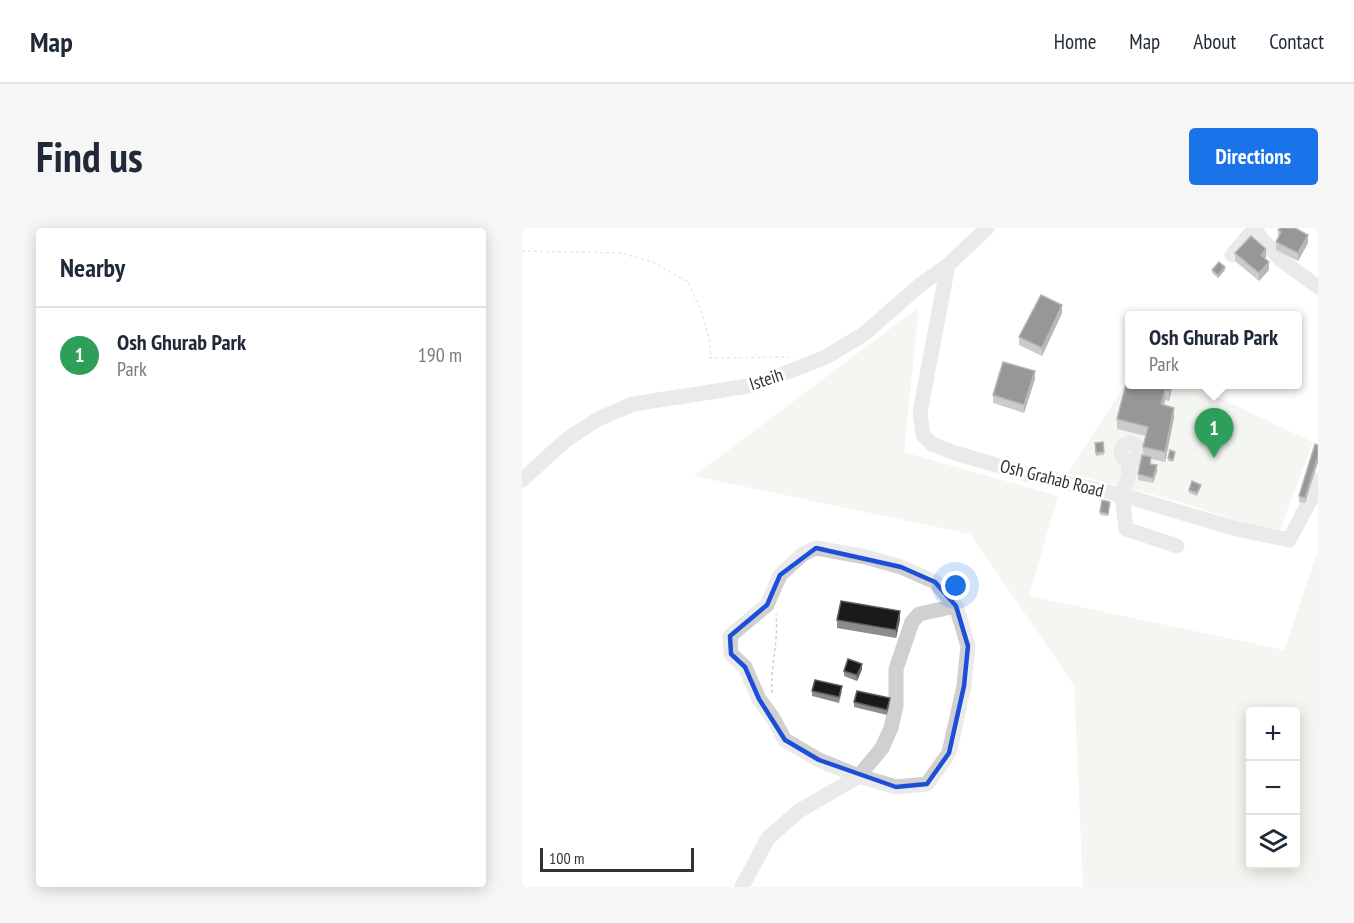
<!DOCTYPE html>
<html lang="en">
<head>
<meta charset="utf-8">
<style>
	:root { --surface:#fff; --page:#f6f6f7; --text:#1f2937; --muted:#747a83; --line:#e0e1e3; --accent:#1a73e8 }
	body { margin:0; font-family:"PT Sans Narrow",sans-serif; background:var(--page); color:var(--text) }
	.controls { position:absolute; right:18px; bottom:18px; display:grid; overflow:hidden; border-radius:6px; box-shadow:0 3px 15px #0003 }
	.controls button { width:54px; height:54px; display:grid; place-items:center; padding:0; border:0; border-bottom:2px solid var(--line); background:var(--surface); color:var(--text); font:30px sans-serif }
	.scale { position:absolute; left:18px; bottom:15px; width:154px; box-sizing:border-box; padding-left:6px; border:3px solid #333; border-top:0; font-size:16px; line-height:21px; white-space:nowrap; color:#333; -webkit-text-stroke:4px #fff; paint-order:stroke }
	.you { position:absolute; left:434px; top:358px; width:21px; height:21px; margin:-15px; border:4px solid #fff; border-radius:50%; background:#1a73e8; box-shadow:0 0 0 9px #1a73e833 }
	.badge { display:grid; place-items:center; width:39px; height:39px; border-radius:50%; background:var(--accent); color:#fff; font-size:20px; font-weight:700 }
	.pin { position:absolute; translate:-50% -50px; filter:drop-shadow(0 2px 3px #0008) }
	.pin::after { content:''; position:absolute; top:32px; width:21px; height:18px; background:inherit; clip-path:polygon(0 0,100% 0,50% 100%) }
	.popup { position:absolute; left:603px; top:83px; width:177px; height:78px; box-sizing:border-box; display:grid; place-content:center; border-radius:6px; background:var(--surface); filter:drop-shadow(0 2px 4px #0005); font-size:20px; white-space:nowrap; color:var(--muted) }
	.popup b { font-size:22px; color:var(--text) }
	.popup::after { content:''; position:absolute; left:50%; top:100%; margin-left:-12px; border:12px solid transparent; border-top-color:var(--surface) }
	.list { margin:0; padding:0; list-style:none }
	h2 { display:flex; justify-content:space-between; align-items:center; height:78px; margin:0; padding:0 24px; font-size:26px }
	h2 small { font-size:20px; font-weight:400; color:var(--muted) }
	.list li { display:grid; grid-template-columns:39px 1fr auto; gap:18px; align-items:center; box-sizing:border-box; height:96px; padding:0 24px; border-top:2px solid var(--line) }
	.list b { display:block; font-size:22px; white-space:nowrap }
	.list p { margin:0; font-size:20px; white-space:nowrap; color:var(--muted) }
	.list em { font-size:20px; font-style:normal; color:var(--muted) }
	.icon { flex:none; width:33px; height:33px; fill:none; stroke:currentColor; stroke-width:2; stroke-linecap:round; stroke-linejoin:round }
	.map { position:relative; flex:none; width:796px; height:659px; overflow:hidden; border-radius:6px }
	header { display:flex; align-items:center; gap:36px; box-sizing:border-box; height:84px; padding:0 30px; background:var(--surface); border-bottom:2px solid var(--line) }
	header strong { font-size:28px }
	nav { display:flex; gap:33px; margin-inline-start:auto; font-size:21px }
	.intro { display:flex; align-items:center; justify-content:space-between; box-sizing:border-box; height:144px; padding:0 36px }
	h1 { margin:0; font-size:42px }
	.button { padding:15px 27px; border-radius:6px; background:var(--accent); color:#fff; font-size:21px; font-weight:700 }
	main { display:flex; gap:36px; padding:0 36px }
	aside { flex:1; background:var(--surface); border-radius:6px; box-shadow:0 3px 15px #0003 }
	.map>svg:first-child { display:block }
	.green { fill:#e6ecdf; fill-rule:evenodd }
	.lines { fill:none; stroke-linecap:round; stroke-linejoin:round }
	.path { stroke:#cdcdcd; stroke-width:1.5; stroke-dasharray:3 3; stroke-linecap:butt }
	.minor { stroke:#d0d0d0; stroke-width:15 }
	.wall { fill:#8c8c8c }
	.shaded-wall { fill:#5f5f5f }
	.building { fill:#1a1a1a; stroke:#5f5f5f; stroke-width:1.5 }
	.marked { fill:none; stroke:#1d4ed8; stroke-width:4.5; stroke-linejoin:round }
	.labels { text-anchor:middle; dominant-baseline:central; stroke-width:6; stroke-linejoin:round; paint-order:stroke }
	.street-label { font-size:18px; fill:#333; stroke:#fff }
</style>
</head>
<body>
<header>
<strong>Map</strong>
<nav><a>Home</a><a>Map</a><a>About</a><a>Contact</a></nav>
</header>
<div class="intro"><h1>Find us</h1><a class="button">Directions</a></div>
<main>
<aside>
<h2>Nearby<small></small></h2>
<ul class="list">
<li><span class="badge" style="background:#2e9e5b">1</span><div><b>Osh Ghurab Park</b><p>Park</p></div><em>190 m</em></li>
</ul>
</aside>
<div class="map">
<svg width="796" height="659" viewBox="0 0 796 659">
	<rect width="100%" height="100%" fill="#fff"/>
	<g class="green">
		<path d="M397 79 382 224 536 268 507 368 762 422 796 322V659H561L552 457 448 306 172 248ZM728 484H774V636H728Z"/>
		<path d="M608 149V156L669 157 791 214 756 307 656 273 546 245Z"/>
	</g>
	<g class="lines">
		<g class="path">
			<path d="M0 23 99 25 131 34 166 54 180 85 188 114V130L267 129"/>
			<path d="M250 465C248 438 257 413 254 386"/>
		</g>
		<g class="minor">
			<path d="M732 2 759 32 796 59"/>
			<path d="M710 27 733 0"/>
			<path d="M426 37 398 184 401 207 410 216 433 225 508 247 600 267 715 301 767 312 792 265 796 252"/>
			<circle cx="608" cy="224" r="9"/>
			<path d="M606 233 607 246 600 267 604 301 655 318"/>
			<path d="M0 252 44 212 76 191 111 176 233 157 304 129 342 106 398 57 426 37 465 0"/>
			<path d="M294 320 344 329 379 339 413 354 434 378 446 418 442 458 427 525 405 556 374 559 337 548 297 532 263 512 251 490 237 471 223 439 209 426 208 408 245 377 258 347 281 326Z"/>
			<path d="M220 659 246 610 277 583 337 548 360 520 369 500 374 478V441L390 394 397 386 434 378"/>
		</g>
	</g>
	<g class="wall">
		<path d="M756 2 786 15 776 33 754 22V14L756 9Z"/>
		<path d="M713 25 744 29 743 30 747 42 737 53 713 33Z"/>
		<path d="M690 42H703L696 50 690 45Z"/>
		<path d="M540 85 520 128 497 117V109Z"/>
		<path d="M513 151 502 185 471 175V167Z"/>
		<path d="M651 156 647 173 643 172 642 177 652 190 643 234 629 231V236L635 243 631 255 616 252V246L621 228V219L624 208 595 201V191Z"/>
		<path d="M581 214 582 227 574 228 573 215Z"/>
		<path d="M796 217V234L783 275 777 274V268Z"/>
		<path d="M653 226 651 234 646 233V230Z"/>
		<path d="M679 259 675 268 667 265V262Z"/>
		<path d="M588 277 586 288 578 287V284Z"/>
		<path d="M378 391 374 410 315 400V392Z"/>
		<path d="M340 441 335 453 322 448V443Z"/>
		<path d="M290 463H320L317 475 290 468Z"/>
		<path d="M332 474 368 475 365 487 332 479Z"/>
	</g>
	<g class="shaded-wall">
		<path d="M786 7V15L776 33V25Z"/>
		<path d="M744 21V29L739 35V27Z"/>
		<path d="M747 34V42L737 53V45Z"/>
		<path d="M703 39V42L696 50V47Z"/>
		<path d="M540 77V85L520 128V120Z"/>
		<path d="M513 143V151L502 185V177Z"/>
		<path d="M649 156H651L647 173V163Z"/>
		<path d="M643 162V172L639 187V176Z"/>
		<path d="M652 180V190L643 234V224Z"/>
		<path d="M796 228V234L783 275V270Z"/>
		<path d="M635 237V243L631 255V250Z"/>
		<path d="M378 383V391L374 410V402Z"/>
		<path d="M340 436V441L335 453V447Z"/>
	</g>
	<g class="building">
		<path d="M758 0H773L786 7 776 25 754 14 759 4 756 2Z"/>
		<path d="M729 8 744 21 739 27 747 34 737 45 713 25Z"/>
		<path d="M697 34 703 39 696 47 690 42Z"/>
		<path d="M519 67 540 77 520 120 497 109Z"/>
		<path d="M481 134 513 143 502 177 471 167Z"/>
		<path d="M606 148H608V156H649L647 163 643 162 639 176 652 180 643 224 621 219 626 199 595 191Z"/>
		<path d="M581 214 582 224 574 225 573 215Z"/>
		<path d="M793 216 796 217V228L783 270 777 268Z"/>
		<path d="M648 222 653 224 651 232 646 230Z"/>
		<path d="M620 227 629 229 628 236 635 237 631 250 616 246Z"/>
		<path d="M670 253 679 257 675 265 667 262Z"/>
		<path d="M580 272 588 274 586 286 578 284Z"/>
		<path d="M319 373 378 383 374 402 315 392Z"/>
		<path d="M326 431 340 436 335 447 322 443Z"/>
		<path d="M293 452 320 458 317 469 290 463Z"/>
		<path d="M335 463 368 470 365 482 332 474Z"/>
	</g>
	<path d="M0 0H796V659H0ZM294 320 379 339 413 354 434 378 446 418 442 458 427 525 405 556 374 559 297 532 263 512 237 471 223 439 209 426 208 408 245 377 258 347Z" fill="#fff" fill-opacity=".55" fill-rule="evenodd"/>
	<path class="marked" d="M294 320 379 339 413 354 434 378 446 418 442 458 427 525 405 556 374 559 297 532 263 512 237 471 223 439 209 426 208 408 245 377 258 347Z"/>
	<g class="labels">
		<g class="street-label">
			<text transform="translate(244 151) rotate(-18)">Isteih</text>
			<text transform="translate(530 250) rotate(14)">Osh Grahab Road</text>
		</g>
	</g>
</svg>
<div class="controls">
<button>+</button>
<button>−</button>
<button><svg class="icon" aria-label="layers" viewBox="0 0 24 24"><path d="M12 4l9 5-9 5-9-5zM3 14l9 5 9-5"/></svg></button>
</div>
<div class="scale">100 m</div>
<div class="you"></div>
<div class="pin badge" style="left:692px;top:230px;background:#2e9e5b">1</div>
<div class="popup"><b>Osh Ghurab Park</b>Park</div>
</div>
</main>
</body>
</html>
